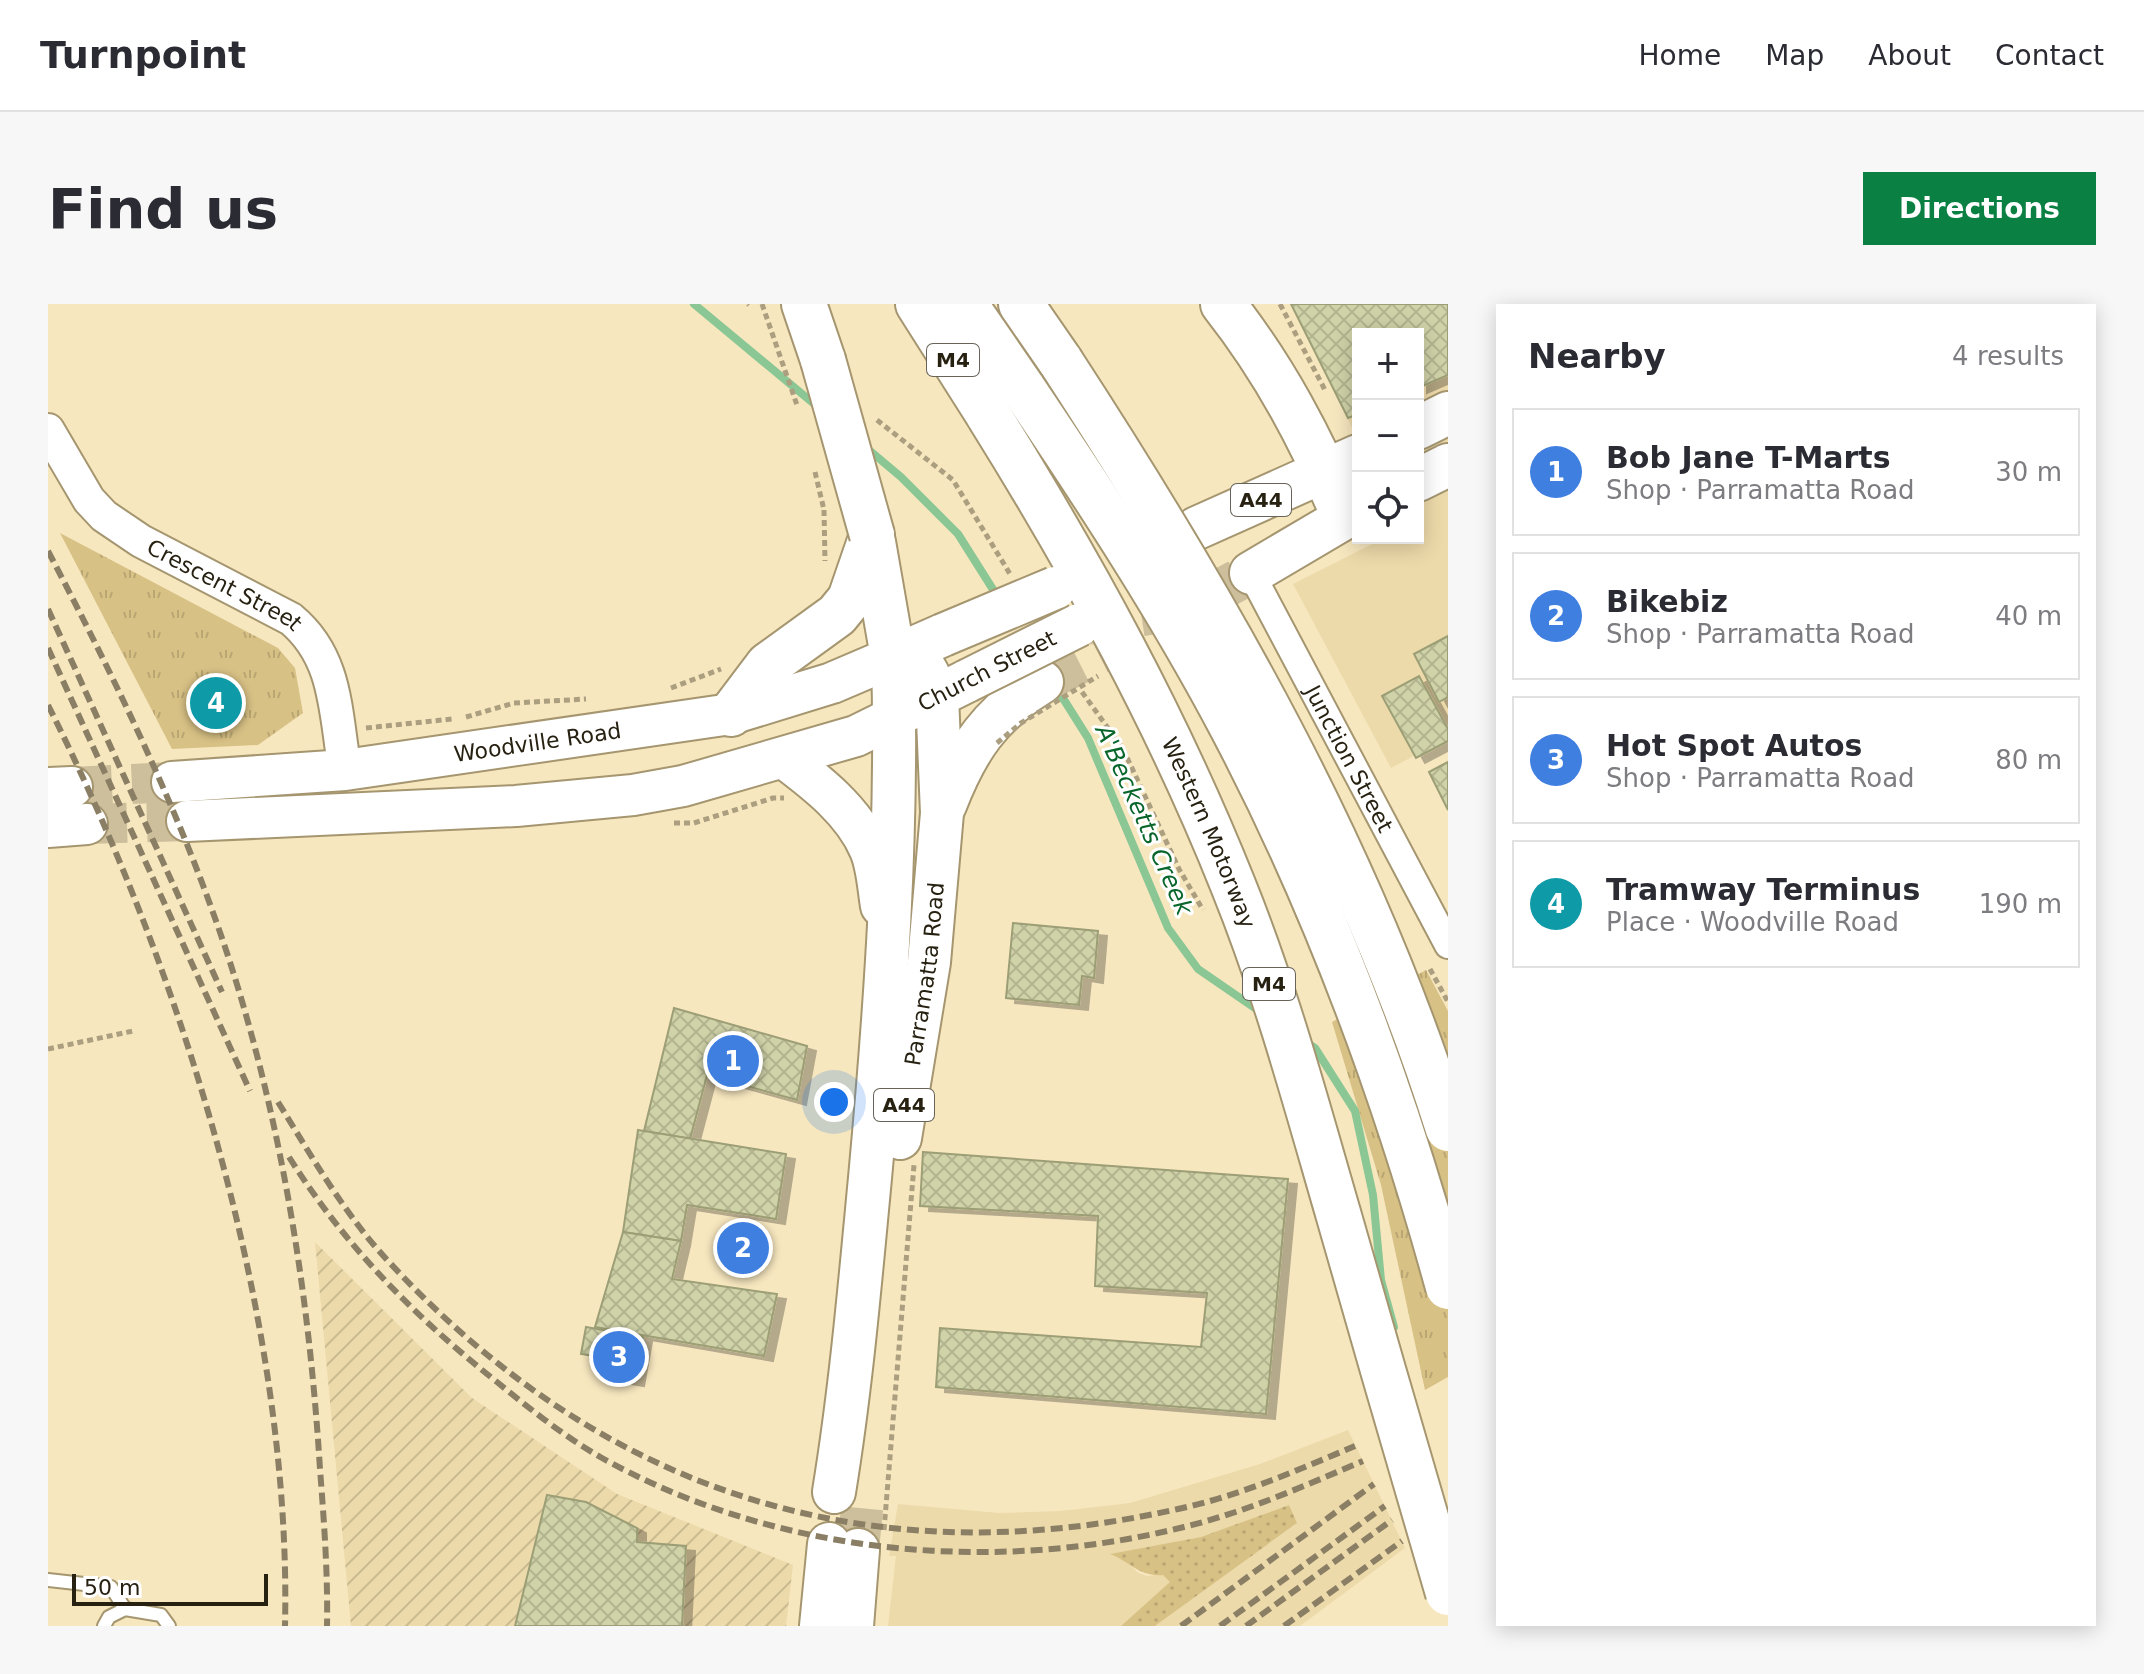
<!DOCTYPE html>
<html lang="en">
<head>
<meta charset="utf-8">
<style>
	:root { --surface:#fff; --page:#f7f7f7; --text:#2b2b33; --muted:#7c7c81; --line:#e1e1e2; --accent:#0b8043 }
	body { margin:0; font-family:"DejaVu Sans",sans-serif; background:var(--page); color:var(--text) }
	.controls { position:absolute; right:24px; top:24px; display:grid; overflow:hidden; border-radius:0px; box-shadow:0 4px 20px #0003 }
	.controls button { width:72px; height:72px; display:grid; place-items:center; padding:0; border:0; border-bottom:2px solid var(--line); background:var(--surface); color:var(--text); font:40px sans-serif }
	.scale { position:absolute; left:24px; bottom:20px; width:196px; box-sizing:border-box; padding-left:8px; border:4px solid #272112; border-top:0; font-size:22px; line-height:28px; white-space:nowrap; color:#272112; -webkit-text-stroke:6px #fff; paint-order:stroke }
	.you { position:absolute; left:786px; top:798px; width:28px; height:28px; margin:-20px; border:6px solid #fff; border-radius:50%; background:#1a73e8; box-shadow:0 0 0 12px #1a73e833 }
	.badge { display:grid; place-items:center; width:52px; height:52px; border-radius:50%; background:var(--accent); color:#fff; font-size:26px; font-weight:700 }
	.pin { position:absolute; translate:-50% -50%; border:4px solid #fff; box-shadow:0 2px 8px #0006 }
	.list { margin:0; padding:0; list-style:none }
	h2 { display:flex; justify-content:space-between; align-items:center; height:104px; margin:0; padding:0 32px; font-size:34px }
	h2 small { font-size:26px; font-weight:400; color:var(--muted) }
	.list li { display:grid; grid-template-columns:52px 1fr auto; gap:24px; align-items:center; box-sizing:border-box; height:128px; margin:0 16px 16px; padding:0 16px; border:2px solid var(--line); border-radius:0px }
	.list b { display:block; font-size:30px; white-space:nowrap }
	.list p { margin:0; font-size:26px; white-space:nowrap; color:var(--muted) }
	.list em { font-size:26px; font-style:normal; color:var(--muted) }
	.icon { flex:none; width:44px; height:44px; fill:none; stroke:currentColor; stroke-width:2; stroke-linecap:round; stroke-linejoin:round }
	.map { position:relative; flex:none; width:1400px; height:1322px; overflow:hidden; border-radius:0px }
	header { display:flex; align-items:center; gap:48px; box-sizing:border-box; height:112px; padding:0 40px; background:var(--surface); border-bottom:2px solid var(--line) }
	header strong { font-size:38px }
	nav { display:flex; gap:44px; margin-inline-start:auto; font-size:28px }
	.intro { display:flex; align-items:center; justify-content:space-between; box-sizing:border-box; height:192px; padding:0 48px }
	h1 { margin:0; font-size:56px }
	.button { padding:20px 36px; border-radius:0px; background:var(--accent); color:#fff; font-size:28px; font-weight:700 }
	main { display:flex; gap:48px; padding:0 48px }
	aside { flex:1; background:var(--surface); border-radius:0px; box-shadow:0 4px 20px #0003 }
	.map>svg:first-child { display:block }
	.built { fill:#eddaaa }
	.industrial { fill:url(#industrial-furrows) }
	.grass { fill:url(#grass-dots) }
	.park { fill:url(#park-tufts) }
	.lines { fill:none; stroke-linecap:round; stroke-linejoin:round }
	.stream { stroke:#8bc695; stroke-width:8 }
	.building { fill:url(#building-cross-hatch); stroke:#9c9e75; stroke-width:2; filter:url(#shadow) }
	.primary-tunnel { stroke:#cdbf9c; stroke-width:40; stroke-dasharray:40 20; stroke-linecap:butt }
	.trunk-tunnel { stroke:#cdbf9c; stroke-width:42; stroke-dasharray:42 21; stroke-linecap:butt }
	.service-casing { stroke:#a59670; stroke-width:16 }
	.minor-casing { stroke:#a59670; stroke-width:30 }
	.tertiary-casing { stroke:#a59670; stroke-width:36 }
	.primary-casing { stroke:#a59670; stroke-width:44 }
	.trunk-casing { stroke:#a59670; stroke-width:46 }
	.motorway-casing { stroke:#a59670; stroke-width:48 }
	.path { stroke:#ab9f80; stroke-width:5; stroke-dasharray:6 4; stroke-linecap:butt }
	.service { stroke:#fff; stroke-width:12 }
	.minor { stroke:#fff; stroke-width:26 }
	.tertiary { stroke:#fff; stroke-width:32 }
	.primary { stroke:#fff; stroke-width:40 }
	.trunk { stroke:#fff; stroke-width:42 }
	.motorway { stroke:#fff; stroke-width:44 }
	.rail { stroke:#8a7f65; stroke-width:6; stroke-dasharray:12 6; stroke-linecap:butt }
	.trunk-bridge-casing { stroke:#a59670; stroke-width:46; stroke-linecap:butt }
	.motorway-bridge-casing { stroke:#a59670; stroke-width:48; stroke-linecap:butt }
	.path-bridge { stroke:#ab9f80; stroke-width:5; stroke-dasharray:6 4; stroke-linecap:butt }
	.trunk-bridge { stroke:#fff; stroke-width:42 }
	.motorway-bridge { stroke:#fff; stroke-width:44 }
	.labels { text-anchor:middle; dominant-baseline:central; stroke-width:6; stroke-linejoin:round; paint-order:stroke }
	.shield { fill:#fff; stroke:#686459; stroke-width:2 }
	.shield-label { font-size:20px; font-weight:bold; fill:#272112 }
	.street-label { font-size:22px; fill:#272112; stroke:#fff }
	.water-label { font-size:24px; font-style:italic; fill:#09662b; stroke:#fff }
</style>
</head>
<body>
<header>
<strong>Turnpoint</strong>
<nav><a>Home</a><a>Map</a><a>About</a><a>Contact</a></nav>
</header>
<div class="intro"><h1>Find us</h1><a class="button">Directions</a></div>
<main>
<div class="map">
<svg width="1400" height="1322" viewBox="0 0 1400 1322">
	<defs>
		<pattern id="industrial-furrows" width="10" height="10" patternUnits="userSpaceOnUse" patternTransform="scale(2)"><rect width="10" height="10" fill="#eddaaa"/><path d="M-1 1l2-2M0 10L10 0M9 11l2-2" fill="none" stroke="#cbbb91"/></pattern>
		<pattern id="grass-dots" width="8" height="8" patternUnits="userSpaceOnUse" patternTransform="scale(2)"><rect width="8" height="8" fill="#d8c185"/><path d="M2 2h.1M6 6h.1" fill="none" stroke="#b9a672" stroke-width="1.8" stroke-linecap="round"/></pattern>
		<pattern id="park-tufts" width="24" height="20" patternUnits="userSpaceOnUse" patternTransform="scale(2)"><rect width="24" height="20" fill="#d8c185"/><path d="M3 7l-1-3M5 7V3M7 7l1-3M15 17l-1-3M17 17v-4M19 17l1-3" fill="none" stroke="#b9a672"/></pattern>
		<pattern id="building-cross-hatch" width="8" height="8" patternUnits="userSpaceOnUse" patternTransform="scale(2)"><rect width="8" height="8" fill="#d0d2a8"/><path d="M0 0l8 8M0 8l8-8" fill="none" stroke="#b3b490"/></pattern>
		<filter id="shadow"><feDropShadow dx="9" dy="5" stdDeviation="0" flood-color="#0004"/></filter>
	</defs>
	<rect width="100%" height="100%" fill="#f7e7bf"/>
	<g class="built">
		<path d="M1243 0H1400V434L1343 464 1245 280 1336 234H1370V30H1310V136Z"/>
		<path d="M1300 1126 1357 1244 1252 1322H1107L1248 1220 1241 1201 1153 1233 1064 1250 1078 1256 1090 1269 1099 1272 1116 1270 1123 1278 1073 1322H840L848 1252H841L850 1200 951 1209 1013 1207 1082 1199 1212 1160Z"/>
	</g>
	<path class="industrial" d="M267 938 424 1094 569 1190 745 1261 738 1322H303Z"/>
	<path class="grass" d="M1241 1201 1249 1219 1107 1322H1073L1122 1278 1115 1271C1091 1273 1083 1258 1062 1250L1153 1233Z"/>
	<g class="park">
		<path d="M12 229 230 344 247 364 255 409 210 441 124 445Z"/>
		<path d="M1378 666 1400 707V1073L1377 1086 1333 881 1284 718Z"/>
	</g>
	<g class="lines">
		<g class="stream">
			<path d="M646 0 771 104"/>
			<path d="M815 141 853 173 910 230 951 295"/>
			<path d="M1006 380 1040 434 1120 624 1150 665 1214 709"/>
			<path d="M1255 736 1267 744 1307 807 1325 891 1333 976 1346 1023"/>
		</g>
	</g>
	<g class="building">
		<path d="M1243 0H1400V71L1370 84V30H1310V110L1300 114Z"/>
		<path d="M1400 332V393L1391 398 1366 350Z"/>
		<path d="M1371 372 1400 425V437L1368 454 1334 392Z"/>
		<path d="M1400 458V506L1381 468Z"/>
		<path d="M965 619 1050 627 1046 674 1034 672 1031 701 958 694Z"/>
		<path d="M626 704 759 742 749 796 659 771 642 835 596 827Z"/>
		<path d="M590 826 738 850 728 915 639 901 633 937 575 928Z"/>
		<path d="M875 848 1240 875 1218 1110 888 1083 892 1024 1153 1043 1159 989 1047 982 1050 912 872 902Z"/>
		<path d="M575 928 633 937 624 975 729 990 716 1052 547 1023Z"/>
		<path d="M538 1023 595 1033 587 1077 567 1074 570 1056 533 1050Z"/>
		<path d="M499 1191 538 1198 589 1224V1238L638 1242 634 1322H467Z"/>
	</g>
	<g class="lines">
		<g class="primary-tunnel">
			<path d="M24 483 124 478"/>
			<path d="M39 520 139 517"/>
		</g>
		<g class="trunk-tunnel">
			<path d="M1031 321 1139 304 1203 269"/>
			<path d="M994 378 1103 323"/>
			<path d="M810 1246 815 1194"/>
		</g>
		<defs>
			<g id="service">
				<path d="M0 1276 63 1283 77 1305"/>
				<path d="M56 1322 61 1313 77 1305 113 1311 121 1322"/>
			</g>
			<g id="minor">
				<path id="s1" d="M1203 269 1400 641"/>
			</g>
			<g id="tertiary">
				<path id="s2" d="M0 126 41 196 56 212 93 237 243 315C290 354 287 410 297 466"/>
			</g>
			<g id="primary">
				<path d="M736 454C768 478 806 507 822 546 829 562 830 584 833 602"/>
				<path id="s3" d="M124 478 297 466 683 410 784 379 845 353"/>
				<path d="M0 484 24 483"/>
				<path d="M139 517 468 502 585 491 635 482 808 432 889 392C883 371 878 358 858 347"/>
				<path d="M0 523 39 520"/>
			</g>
			<g id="trunk">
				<path d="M1370 124 1400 109"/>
				<path d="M1370 176 1400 161"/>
				<path d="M1149 224 1310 152"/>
				<path d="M1203 269 1310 206"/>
				<path d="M897 501C919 444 942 410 994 378"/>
				<path id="s4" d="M852 834 881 658 894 509 889 392 919 377"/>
				<path d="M786 1188C803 1084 812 979 822 874 838 700 850 528 845 353L895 331"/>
				<path d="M773 1322 781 1240"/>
				<path d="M804 1322 810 1246"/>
			</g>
			<g id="motorway">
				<path d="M756 0 775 56"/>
				<path d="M870 0 941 112"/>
				<path d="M917 0 976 86"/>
				<path d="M973 0 1013 58"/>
				<path d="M1175 0C1227 66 1264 136 1296 213"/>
				<path d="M825 238 845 353"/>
				<path d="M683 410 720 361 789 311 802 295 824 231"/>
			</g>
		</defs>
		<use href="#service" class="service-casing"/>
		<use href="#minor" class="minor-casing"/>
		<use href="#tertiary" class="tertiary-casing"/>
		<use href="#primary" class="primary-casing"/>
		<use href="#trunk" class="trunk-casing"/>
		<use href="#motorway" class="motorway-casing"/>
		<g class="path">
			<path d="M700 0 701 1"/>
			<path d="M1232 0 1278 88"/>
			<path d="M829 116 905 176 962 270"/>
			<path d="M776 206 777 257"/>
			<path d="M623 384 673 365"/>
			<path d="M1034 388 1075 445 1131 565 1155 606"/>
			<path d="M418 413 466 399 538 395"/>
			<path d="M318 424 404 415"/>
			<path d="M626 519H646L725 494H736"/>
			<path d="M1382 665 1400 698"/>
			<path d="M0 745 85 727"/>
			<path d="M836 1226 866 861"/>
		</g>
		<use href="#service" class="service"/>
		<use href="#minor" class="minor"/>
		<use href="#tertiary" class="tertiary"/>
		<use href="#primary" class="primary"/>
		<use href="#trunk" class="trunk"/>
		<use href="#motorway" class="motorway"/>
		<g class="rail">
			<path d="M0 247C68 377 133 510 179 649 234 817 261 990 272 1165 276 1217 280 1270 279 1322"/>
			<path d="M0 305 174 688"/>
			<path d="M0 344 202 787"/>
			<path d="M0 401C135 670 244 1020 237 1322"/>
			<path d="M230 798C264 853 297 911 341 958 556 1190 822 1274 1130 1205 1191 1192 1250 1166 1307 1142"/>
			<path d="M241 853C297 942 367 1013 449 1078 482 1105 517 1133 554 1154 728 1251 944 1271 1136 1223 1198 1208 1256 1182 1315 1157"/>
			<path d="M1133 1322 1326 1180"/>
			<path d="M1172 1322 1337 1202"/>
			<path d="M1198 1322 1344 1216"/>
			<path d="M1236 1322 1354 1237"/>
		</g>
		<defs>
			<g id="trunk-bridge">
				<path d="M895 331 1007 284"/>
				<path d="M919 377 1031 321"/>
			</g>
			<g id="motorway-bridge">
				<path d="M775 56 824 231"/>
				<path d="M1013 58C1170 299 1314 550 1400 825"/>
				<path d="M976 86C1050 196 1123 307 1185 425 1277 600 1348 793 1400 983"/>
				<path id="s5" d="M941 112C1035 263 1119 416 1185 581 1228 687 1258 799 1290 909 1326 1036 1363 1162 1400 1289"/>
			</g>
		</defs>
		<use href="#trunk-bridge" class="trunk-bridge-casing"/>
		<use href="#motorway-bridge" class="motorway-bridge-casing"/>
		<g class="path-bridge">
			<path d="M714 0 750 104"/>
			<path d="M767 168 776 206"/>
			<path d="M949 439 973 419 1050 372"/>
		</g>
		<use href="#trunk-bridge" class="trunk-bridge"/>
		<use href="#motorway-bridge" class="motorway-bridge"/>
	</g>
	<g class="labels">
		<g class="shield">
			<rect x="879" y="40" width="52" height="32" rx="6"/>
			<rect x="1183" y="180" width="60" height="32" rx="6"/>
			<rect x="1195" y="664" width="52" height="32" rx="6"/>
			<rect x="826" y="785" width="60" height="32" rx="6"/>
		</g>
		<g class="shield-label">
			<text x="905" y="56">M4</text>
			<text x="1213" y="196">A44</text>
			<text x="1221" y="680">M4</text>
			<text x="856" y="801">A44</text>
		</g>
		<g class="street-label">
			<text stroke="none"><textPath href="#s2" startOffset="242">Crescent Street</textPath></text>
			<text transform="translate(939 367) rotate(-27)">Church Street</text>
			<text stroke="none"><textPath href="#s3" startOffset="368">Woodville Road</textPath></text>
			<text stroke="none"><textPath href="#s1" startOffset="210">Junction Street</textPath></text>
			<text stroke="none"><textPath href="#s5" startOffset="472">Western Motorway</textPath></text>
			<text stroke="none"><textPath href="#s4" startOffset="166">Parramatta Road</textPath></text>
		</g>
		<g class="water-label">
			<text transform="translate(1096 516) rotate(66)">A'Becketts Creek</text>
		</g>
	</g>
</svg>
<div class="controls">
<button>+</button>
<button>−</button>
<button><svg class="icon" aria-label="locate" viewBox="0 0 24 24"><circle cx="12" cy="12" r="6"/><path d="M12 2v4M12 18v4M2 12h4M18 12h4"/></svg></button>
</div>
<div class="scale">50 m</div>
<div class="you"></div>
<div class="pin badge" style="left:685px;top:757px;background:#3f7fe0">1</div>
<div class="pin badge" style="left:695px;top:944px;background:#3f7fe0">2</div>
<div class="pin badge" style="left:571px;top:1053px;background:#3f7fe0">3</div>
<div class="pin badge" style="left:168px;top:399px;background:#0f9aa8">4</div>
</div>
<aside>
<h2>Nearby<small>4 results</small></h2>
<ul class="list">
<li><span class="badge" style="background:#3f7fe0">1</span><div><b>Bob Jane T-Marts</b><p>Shop · Parramatta Road</p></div><em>30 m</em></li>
<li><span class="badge" style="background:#3f7fe0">2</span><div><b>Bikebiz</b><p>Shop · Parramatta Road</p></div><em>40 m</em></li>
<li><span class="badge" style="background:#3f7fe0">3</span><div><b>Hot Spot Autos</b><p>Shop · Parramatta Road</p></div><em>80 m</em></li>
<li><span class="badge" style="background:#0f9aa8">4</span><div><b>Tramway Terminus</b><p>Place · Woodville Road</p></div><em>190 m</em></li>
</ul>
</aside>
</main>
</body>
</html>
